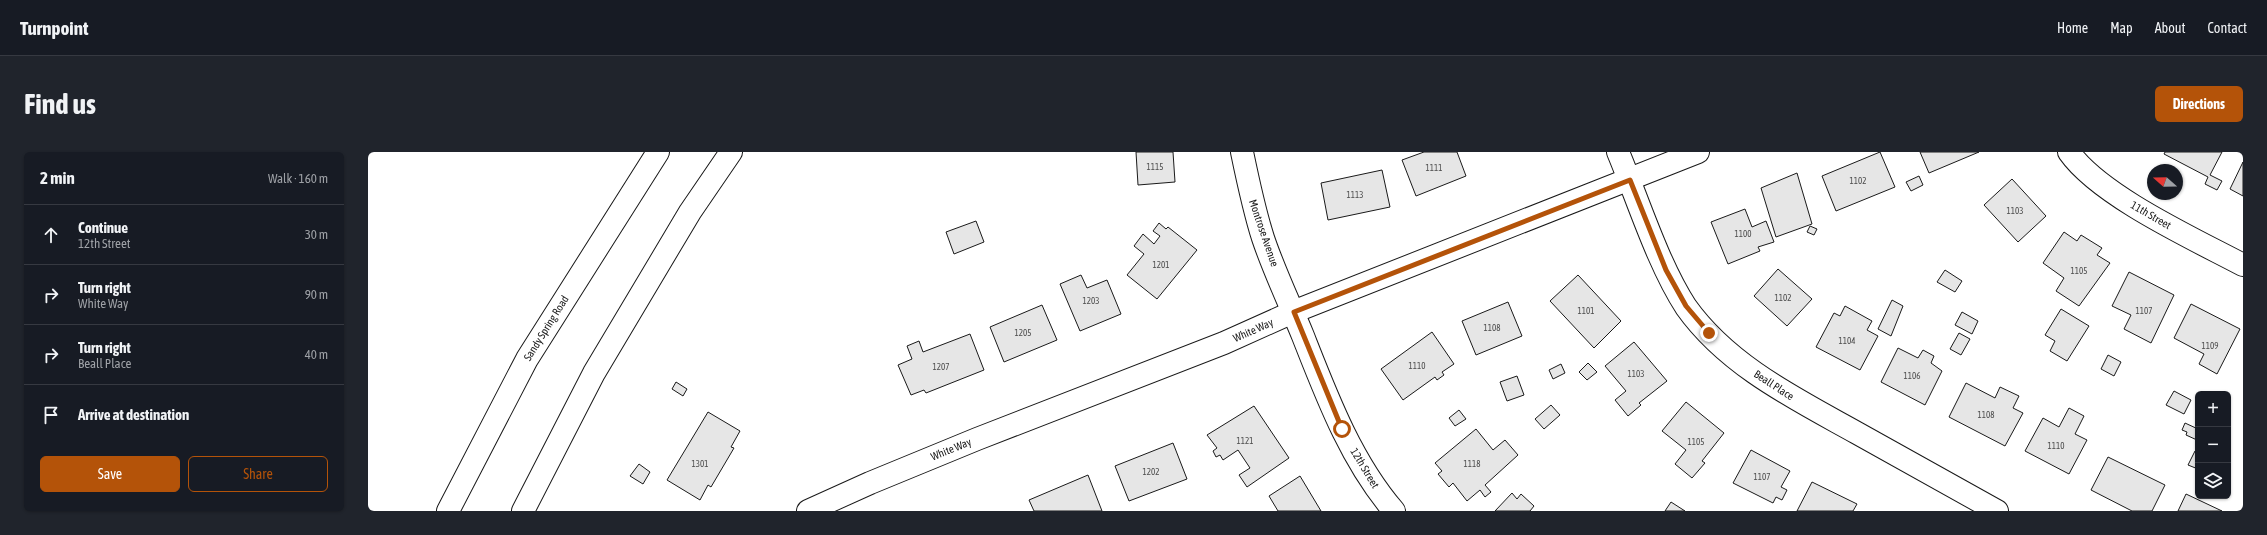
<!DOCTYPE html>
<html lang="en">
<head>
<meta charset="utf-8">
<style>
	:root { --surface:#171b24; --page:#20242c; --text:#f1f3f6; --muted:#9ea1a6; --line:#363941; --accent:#b45309 }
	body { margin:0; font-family:"Asap Condensed",sans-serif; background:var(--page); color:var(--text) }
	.controls { position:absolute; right:12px; bottom:12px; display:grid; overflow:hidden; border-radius:6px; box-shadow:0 1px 3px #0004 }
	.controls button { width:36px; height:36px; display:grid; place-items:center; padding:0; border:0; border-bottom:1px solid var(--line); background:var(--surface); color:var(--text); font:20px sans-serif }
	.compass { position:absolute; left:1779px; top:12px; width:36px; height:36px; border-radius:50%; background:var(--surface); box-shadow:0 1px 3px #0004; rotate:290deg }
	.stop { position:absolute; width:12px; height:12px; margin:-9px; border:3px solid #b45309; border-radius:50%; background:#fff }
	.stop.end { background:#b45309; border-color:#fff; box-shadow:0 1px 4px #0008 }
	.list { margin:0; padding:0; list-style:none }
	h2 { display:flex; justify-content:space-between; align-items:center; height:52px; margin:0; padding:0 16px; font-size:17px }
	h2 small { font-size:13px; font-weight:400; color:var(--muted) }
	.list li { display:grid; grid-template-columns:26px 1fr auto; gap:12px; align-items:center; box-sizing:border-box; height:60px; padding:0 16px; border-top:1px solid var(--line) }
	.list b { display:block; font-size:15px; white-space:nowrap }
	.list p { margin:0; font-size:13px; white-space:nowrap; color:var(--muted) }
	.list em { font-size:13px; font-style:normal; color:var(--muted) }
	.actions { display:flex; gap:8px; padding:12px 16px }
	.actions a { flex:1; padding:9px 0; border:1px solid var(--accent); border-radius:6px; text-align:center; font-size:14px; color:var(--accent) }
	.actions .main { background:var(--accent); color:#fff }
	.icon { flex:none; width:22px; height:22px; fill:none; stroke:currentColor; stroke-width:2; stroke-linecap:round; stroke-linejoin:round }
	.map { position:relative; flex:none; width:1875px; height:359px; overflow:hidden; border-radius:6px }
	header { display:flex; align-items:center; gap:24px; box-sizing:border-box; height:56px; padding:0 20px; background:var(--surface); border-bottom:1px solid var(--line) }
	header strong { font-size:19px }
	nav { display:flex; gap:22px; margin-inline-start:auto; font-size:14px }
	.intro { display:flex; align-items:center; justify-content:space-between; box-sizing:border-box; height:96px; padding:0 24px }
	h1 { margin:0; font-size:28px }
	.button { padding:10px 18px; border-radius:6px; background:var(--accent); color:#fff; font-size:14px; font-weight:700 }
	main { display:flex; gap:24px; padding:0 24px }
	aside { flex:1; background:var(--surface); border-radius:6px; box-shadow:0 1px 3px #0004 }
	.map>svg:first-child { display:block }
	.building { fill:#e6e6e6; stroke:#1a1a1a }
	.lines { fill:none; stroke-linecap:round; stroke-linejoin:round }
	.minor-casing { stroke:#1a1a1a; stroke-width:24 }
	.major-casing { stroke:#1a1a1a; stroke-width:24 }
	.minor { stroke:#fff; stroke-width:22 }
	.major { stroke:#fff; stroke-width:22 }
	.route { stroke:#b45309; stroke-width:5 }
	.labels { text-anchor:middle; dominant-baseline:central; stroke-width:3; stroke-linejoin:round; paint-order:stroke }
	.number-label { font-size:9px; fill:#4d4d4d }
	.street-label { font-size:11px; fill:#1a1a1a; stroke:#fff }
</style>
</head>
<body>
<header>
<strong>Turnpoint</strong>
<nav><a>Home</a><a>Map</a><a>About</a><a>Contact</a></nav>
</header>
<div class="intro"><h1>Find us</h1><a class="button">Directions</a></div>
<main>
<aside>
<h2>2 min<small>Walk · 160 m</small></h2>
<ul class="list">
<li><svg class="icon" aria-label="ahead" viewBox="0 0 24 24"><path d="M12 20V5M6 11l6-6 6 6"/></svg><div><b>Continue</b><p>12th Street</p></div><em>30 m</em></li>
<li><svg class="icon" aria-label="right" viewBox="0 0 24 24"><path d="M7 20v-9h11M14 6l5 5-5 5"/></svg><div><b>Turn right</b><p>White Way</p></div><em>90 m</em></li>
<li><svg class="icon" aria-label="right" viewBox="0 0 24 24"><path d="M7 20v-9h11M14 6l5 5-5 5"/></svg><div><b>Turn right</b><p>Beall Place</p></div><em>40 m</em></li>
<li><svg class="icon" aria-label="arrive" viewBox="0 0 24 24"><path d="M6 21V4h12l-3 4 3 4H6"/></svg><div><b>Arrive at destination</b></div></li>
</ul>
<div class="actions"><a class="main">Save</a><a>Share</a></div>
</aside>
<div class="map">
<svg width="1875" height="359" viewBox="0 0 1875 359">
	<rect width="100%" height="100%" fill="#fff"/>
	<g class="building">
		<path d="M768 0H805L807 30 770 33Z"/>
		<path d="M1056 0H1089L1098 24 1048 44 1034 8Z"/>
		<path d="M1512 0 1527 35 1468 59 1454 24Z"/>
		<path d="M1552 0H1611L1561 21Z"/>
		<path d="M1797 0H1854L1842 23 1854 29 1849 38 1837 32 1840 25 1796 2Z"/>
		<path d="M1875 10V44L1862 37Z"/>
		<path d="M1014 18 1022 55 960 68 953 31Z"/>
		<path d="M1429 21 1444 72 1408 85 1393 36Z"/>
		<path d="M1551 24 1555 33 1543 39 1538 30Z"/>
		<path d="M1644 27 1678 64 1650 90 1616 53Z"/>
		<path d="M1377 57 1384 75 1398 69 1406 90 1390 95 1392 99 1360 112 1343 70Z"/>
		<path d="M608 69 616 90 586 102 578 80Z"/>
		<path d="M791 71 798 77 800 75 829 98 789 147 759 123 776 102 766 94 775 82 786 92 792 84 785 79Z"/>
		<path d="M1442 74 1449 77 1446 83 1439 80Z"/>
		<path d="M1696 80 1709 89 1713 83 1734 96 1729 103 1742 111 1711 154 1688 139 1696 126 1675 111Z"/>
		<path d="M1410 117 1444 147 1419 174 1386 144Z"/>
		<path d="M1577 118 1594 129 1587 140 1569 130Z"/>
		<path d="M1761 120 1806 143 1783 191 1756 177 1763 163 1744 154Z"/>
		<path d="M713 123 719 136 739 128 753 162 712 179 692 132Z"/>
		<path d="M1210 123 1253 169 1226 196 1182 149Z"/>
		<path d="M1524 148 1535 154 1523 184 1510 177Z"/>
		<path d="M1140 150 1154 184 1108 203 1094 169Z"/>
		<path d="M1823 152 1872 177 1849 222 1831 212 1836 202 1806 186Z"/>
		<path d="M674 153 689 188 636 210 622 175Z"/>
		<path d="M1477 154 1504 169 1499 178 1510 184 1492 218 1448 195 1466 161 1472 164Z"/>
		<path d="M1693 157 1721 174 1699 209 1682 199 1687 189 1677 183Z"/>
		<path d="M1594 160 1610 169 1604 182 1587 173Z"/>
		<path d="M1064 180 1086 212 1074 220 1076 223 1069 228 1067 225 1035 248 1013 217Z"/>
		<path d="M1591 181 1602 187 1593 203 1582 197Z"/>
		<path d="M602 182 616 218 558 241 556 238 543 243 530 213 544 207 539 194 551 189 555 200Z"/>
		<path d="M1266 190 1299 229 1271 251 1273 253 1260 264 1247 248 1258 239 1237 214Z"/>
		<path d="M1530 196 1550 206 1555 198 1566 204 1563 211 1574 219 1557 253 1513 230Z"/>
		<path d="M1740 203 1753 210 1746 224 1733 217Z"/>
		<path d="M1220 211 1229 220 1219 228 1211 220Z"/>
		<path d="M1193 212 1197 221 1185 227 1181 218Z"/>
		<path d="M1149 224 1156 243 1139 249 1132 230Z"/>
		<path d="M308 230 319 237 315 244 304 237Z"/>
		<path d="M1598 231 1627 246 1632 235 1651 244 1645 256 1655 261 1637 294 1581 265Z"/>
		<path d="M1806 239 1823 248 1816 262 1798 253Z"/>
		<path d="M1318 250 1356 281 1334 309 1337 311 1324 326 1307 312 1318 298 1294 279Z"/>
		<path d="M1183 253 1192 263 1176 277 1167 267Z"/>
		<path d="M886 254 921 306 879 335 871 323 882 316 870 298 855 308 852 303 848 305 845 299 849 296 839 283Z"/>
		<path d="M1701 256 1716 264 1707 282 1719 288 1701 322 1657 299 1675 266 1691 275Z"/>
		<path d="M1091 258 1098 267 1087 274 1081 266Z"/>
		<path d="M340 260 372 279 363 295 366 296 343 335 340 333 332 348 299 328Z"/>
		<path d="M1817 271 1830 277 1829 288 1818 283 1819 280 1814 278Z"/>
		<path d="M1108 277 1125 298 1137 288 1150 303 1117 333 1123 340 1117 345 1112 338 1099 349 1085 331 1081 335 1070 322 1074 319 1067 311Z"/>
		<path d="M805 291 819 327 761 349 747 314Z"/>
		<path d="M1383 298 1422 319 1413 335 1419 338 1414 348 1408 345 1405 351 1365 331Z"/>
		<path d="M1827 299 1830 300V317L1820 313Z"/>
		<path d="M1740 305 1797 333 1784 359H1764L1723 338Z"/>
		<path d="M271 312 282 320 275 332 262 324Z"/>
		<path d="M720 323 734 359H666L661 348Z"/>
		<path d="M932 324 953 359H910L901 344Z"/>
		<path d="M1444 330 1489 352 1485 359H1429Z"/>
		<path d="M1144 341 1149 347 1153 342 1166 354 1162 359H1127Z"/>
		<path d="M1818 342 1854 359H1810Z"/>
		<path d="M1303 350 1317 359H1297Z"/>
	</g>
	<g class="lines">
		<defs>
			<g id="minor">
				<path d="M874 0C880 29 886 58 895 86 906 119 922 152 935 184 959 245 983 309 1026 359"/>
				<path d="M1250 0C1270 48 1290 112 1318 155 1360 214 1428 247 1489 281 1536 307 1583 333 1629 359"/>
				<path d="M1701 0C1732 44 1826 87 1875 113"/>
				<path d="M440 359 502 331 609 287 856 191 925 160 1330 0"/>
			</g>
			<g id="major">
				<path d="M80 359 159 207 290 0"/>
				<path d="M155 359 226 221 322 60 363 0"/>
			</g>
		</defs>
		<use href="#minor" class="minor-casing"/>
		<use href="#major" class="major-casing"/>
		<use href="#minor" class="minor"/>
		<use href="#major" class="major"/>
	</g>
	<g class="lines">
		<path class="route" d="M974 277 926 160 1262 28 1298 118 1318 154 1341 181"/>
	</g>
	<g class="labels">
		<g class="number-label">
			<text x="787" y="15">1115</text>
			<text x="1066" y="16">1111</text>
			<text x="1490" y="29">1102</text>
			<text x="987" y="43">1113</text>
			<text x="1647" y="59">1103</text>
			<text x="1375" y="82">1100</text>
			<text x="793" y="113">1201</text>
			<text x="1711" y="119">1105</text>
			<text x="1415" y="146">1102</text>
			<text x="723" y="149">1203</text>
			<text x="1218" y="159">1101</text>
			<text x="1776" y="159">1107</text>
			<text x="1124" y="176">1108</text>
			<text x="655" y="181">1205</text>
			<text x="1479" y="189">1104</text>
			<text x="1842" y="194">1109</text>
			<text x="1049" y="214">1110</text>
			<text x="573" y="215">1207</text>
			<text x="1268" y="222">1103</text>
			<text x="1544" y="224">1106</text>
			<text x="1618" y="263">1108</text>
			<text x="877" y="289">1121</text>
			<text x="1328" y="290">1105</text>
			<text x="1688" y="294">1110</text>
			<text x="332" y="312">1301</text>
			<text x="1104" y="312">1118</text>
			<text x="783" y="320">1202</text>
			<text x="1394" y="325">1107</text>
		</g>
		<g class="street-label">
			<text transform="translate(1783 63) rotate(30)">11th Street</text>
			<text transform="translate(896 81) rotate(71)">Montrose Avenue</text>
			<text transform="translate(178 176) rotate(-58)">Sandy Spring Road</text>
			<text transform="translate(885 178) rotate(-24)">White Way</text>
			<text transform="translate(1406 233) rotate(33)">Beall Place</text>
			<text transform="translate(583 297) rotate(-22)">White Way</text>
			<text transform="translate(997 316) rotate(59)">12th Street</text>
		</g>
	</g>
</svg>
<div class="controls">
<button>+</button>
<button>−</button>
<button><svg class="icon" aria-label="layers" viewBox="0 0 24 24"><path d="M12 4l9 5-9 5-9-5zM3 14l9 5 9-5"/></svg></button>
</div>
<svg class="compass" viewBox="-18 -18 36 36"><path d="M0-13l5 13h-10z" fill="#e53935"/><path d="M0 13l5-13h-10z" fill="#9ea1a6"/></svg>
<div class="stop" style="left:974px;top:277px"></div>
<div class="stop end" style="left:1341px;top:181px"></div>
</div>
</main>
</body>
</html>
